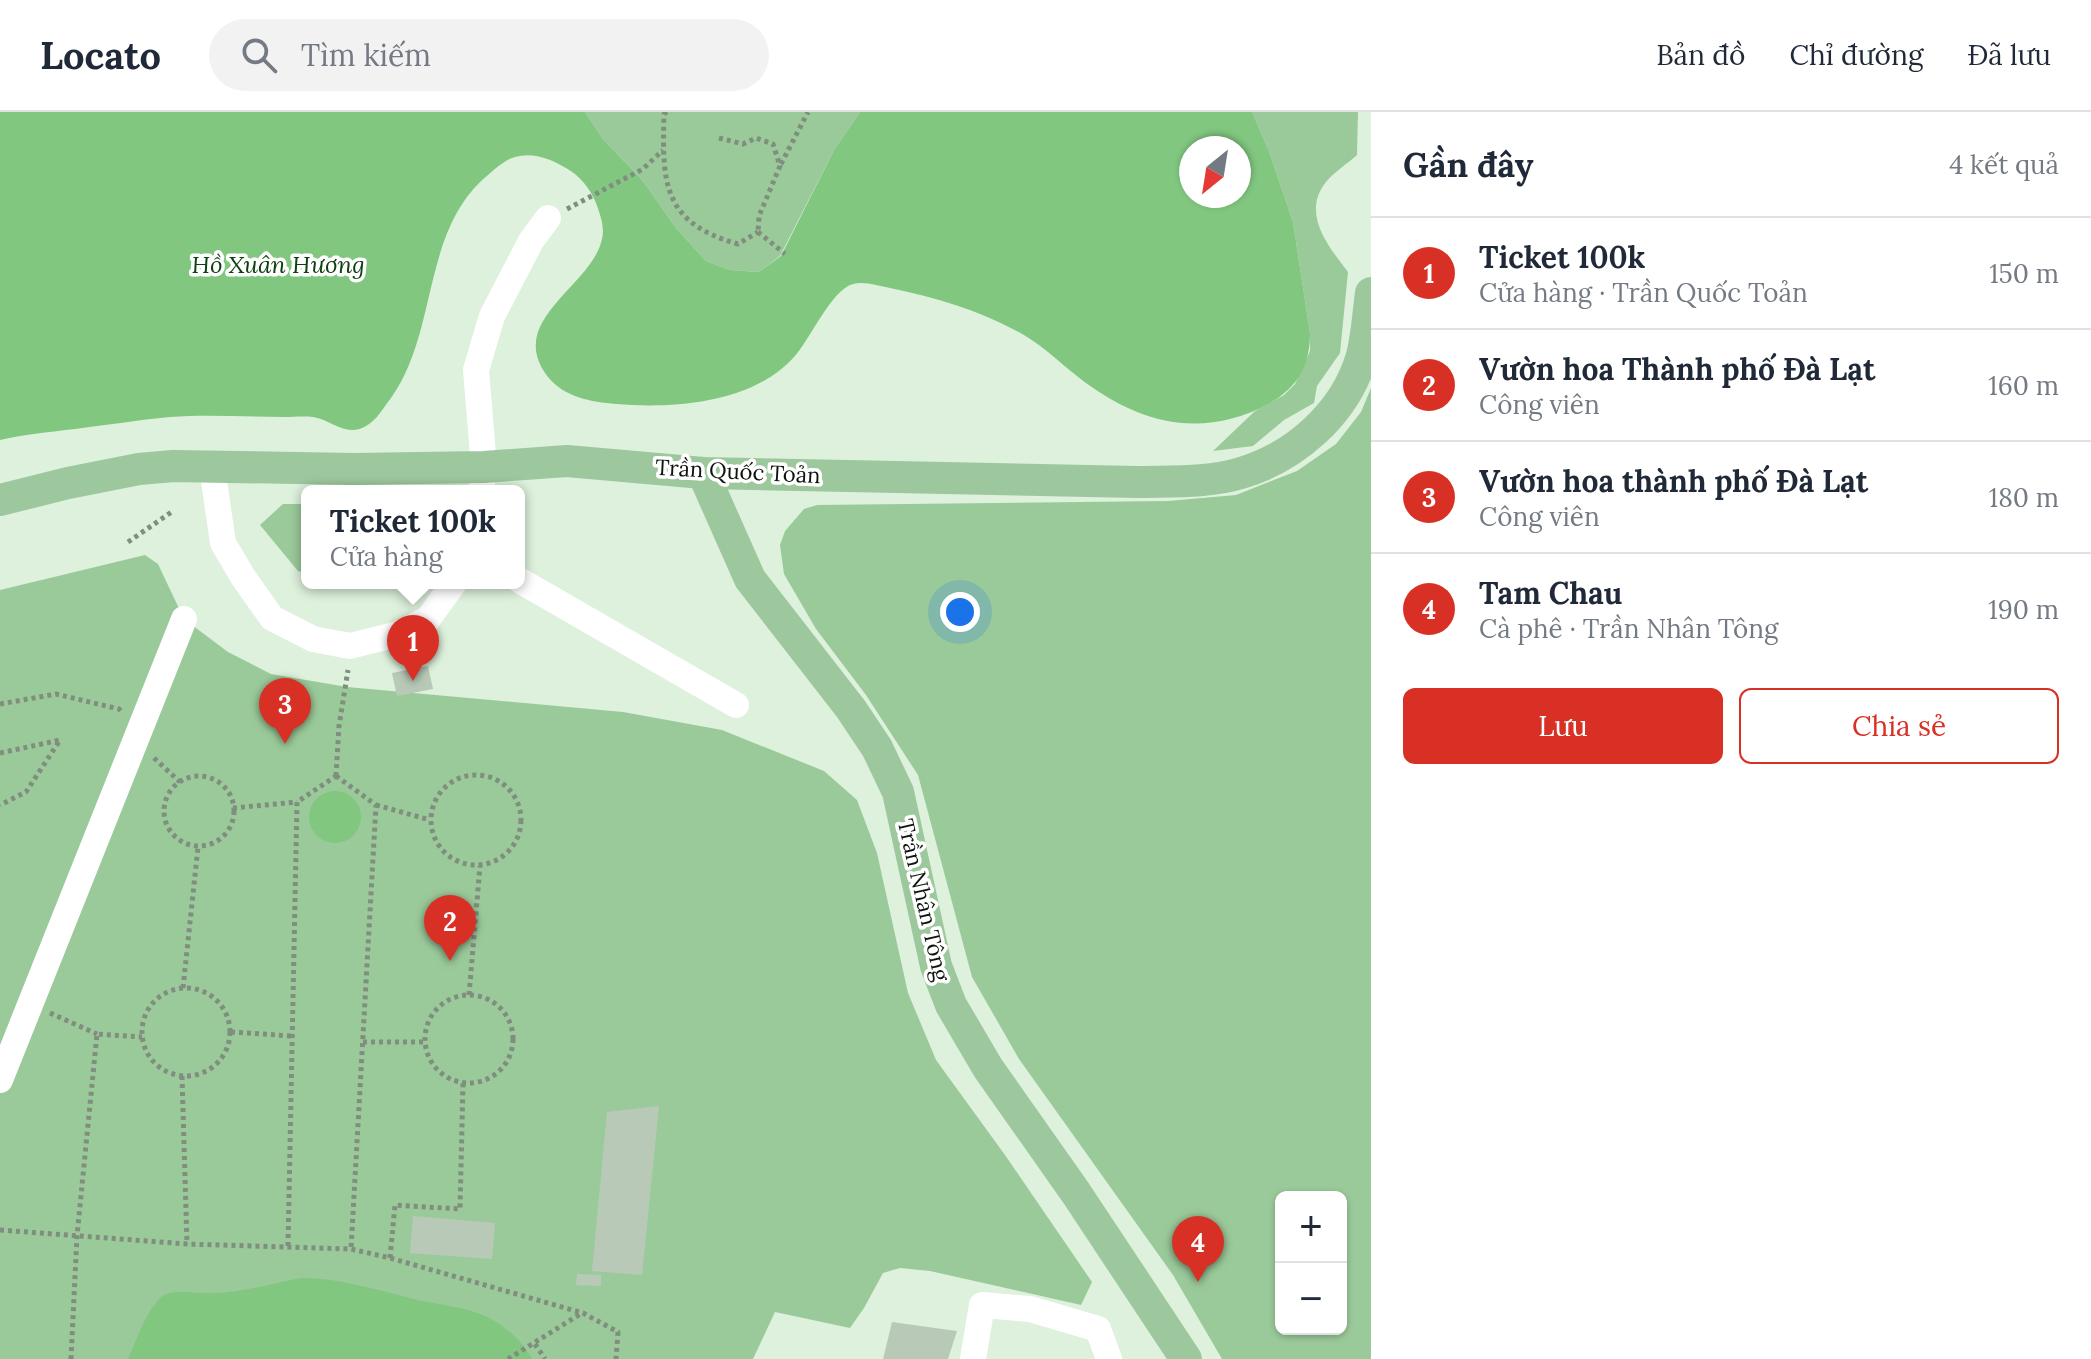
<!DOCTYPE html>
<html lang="vi">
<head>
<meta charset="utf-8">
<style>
	:root { --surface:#fff; --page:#f2f2f3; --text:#1f2937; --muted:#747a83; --line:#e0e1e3; --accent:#d93025 }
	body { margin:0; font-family:Lora,serif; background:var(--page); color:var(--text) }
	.controls { position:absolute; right:24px; bottom:24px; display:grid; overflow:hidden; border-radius:12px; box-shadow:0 2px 6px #0004 }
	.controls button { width:72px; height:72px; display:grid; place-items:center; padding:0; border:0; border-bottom:2px solid var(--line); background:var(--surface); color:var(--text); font:40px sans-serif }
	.compass { position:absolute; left:1179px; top:24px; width:72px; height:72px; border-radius:50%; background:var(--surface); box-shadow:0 2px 6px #0004; rotate:210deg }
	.you { position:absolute; left:960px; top:500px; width:28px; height:28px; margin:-20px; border:6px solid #fff; border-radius:50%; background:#1a73e8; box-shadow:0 0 0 12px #1a73e833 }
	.badge { display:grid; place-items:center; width:52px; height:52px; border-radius:50%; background:var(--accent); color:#fff; font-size:26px; font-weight:700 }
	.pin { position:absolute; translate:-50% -66px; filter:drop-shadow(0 2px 4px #0008) }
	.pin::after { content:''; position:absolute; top:42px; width:28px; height:24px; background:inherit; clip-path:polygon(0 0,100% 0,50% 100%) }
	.popup { position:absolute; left:301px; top:373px; width:224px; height:104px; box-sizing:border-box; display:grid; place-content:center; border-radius:12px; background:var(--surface); filter:drop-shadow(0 2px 6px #0005); font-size:26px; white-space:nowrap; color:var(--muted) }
	.popup b { font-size:30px; color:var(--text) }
	.popup::after { content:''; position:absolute; left:50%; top:100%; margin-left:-16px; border:16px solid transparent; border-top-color:var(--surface) }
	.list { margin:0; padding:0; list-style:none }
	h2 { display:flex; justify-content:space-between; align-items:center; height:104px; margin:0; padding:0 32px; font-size:34px }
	h2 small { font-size:26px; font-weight:400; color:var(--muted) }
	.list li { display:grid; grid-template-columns:52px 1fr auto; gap:24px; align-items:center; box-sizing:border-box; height:112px; padding:0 32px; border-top:2px solid var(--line) }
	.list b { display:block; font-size:30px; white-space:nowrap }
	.list p { margin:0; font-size:26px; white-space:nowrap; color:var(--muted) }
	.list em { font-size:26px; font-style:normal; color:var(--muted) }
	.actions { display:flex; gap:16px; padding:24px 32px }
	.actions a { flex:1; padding:18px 0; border:2px solid var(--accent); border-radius:12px; text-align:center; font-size:28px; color:var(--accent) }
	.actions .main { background:var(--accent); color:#fff }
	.icon { flex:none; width:44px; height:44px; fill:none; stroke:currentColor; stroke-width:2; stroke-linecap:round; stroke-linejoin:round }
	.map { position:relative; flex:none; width:1371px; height:1247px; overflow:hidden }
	header { display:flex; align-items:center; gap:48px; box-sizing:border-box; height:112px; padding:0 40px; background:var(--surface); border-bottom:2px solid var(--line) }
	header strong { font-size:38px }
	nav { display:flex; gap:44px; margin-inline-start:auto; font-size:28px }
	.search { width:560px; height:72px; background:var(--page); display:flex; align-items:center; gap:20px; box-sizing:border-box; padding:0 28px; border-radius:44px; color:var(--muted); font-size:30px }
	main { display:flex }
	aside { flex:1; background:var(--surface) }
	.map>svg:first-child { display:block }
	.green { fill:#9bca9a; fill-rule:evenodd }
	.water { fill:#81c780; fill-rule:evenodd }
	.building { fill:#b8cab7 }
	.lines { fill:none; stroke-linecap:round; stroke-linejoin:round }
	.path { stroke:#808e7f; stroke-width:5; stroke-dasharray:4 4; stroke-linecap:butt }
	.minor { stroke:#fff; stroke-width:26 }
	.major { stroke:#9dc89d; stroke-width:32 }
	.labels { text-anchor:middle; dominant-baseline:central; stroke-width:7; stroke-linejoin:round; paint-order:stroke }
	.street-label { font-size:22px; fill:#0d140d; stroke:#fff }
	.water-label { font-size:24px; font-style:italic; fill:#0f4012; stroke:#fff }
</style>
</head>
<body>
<header>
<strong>Locato</strong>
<div class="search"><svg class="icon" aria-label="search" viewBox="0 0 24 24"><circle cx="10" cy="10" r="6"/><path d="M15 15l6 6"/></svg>Tìm kiếm</div>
<nav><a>Bản đồ</a><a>Chỉ đường</a><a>Đã lưu</a></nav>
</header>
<main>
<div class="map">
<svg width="1371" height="1247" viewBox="0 0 1371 1247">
	<rect width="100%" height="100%" fill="#ddf1dc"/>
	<g class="green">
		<path d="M585 0H860L834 38 780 144 759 160 730 158 706 149 676 116 643 69 603 27Z"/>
		<path d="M1252 0H1358L1357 43C1347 52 1331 62 1323 74 1303 105 1330 136 1348 160L1340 241 1317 274 1314 291 1284 308 1253 334 1213 339 1255 299 1284 283 1295 272 1310 239V221L1293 110 1269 39Z"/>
		<path d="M1371 276V1247H1222L1173 1163 1019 947 972 865 918 663 866 583 816 517 784 462 780 433 785 419 804 397 817 393 1168 389 1236 383 1297 359 1336 332 1361 300ZM1281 1085H1341V1217H1281Z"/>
		<path d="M283 392H307V461L298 459 260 413Z"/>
		<path d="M145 443 158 452 184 507 228 540 271 562 347 575 623 600 722 618 824 659 857 688 877 741 908 881 936 948 1005 1043 1092 1170 1081 1193 930 1159 900 1156 883 1161 864 1196 850 1216 775 1200 753 1247H0V478Z"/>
	</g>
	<g class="water">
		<path d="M0 0H585L603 27 643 69 676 116 706 149 730 158 759 160 781 144 834 38 860 0H1252L1269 39 1293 110 1310 221C1310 253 1298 275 1270 291 1201 329 1136 311 1077 264 1059 250 1044 235 1024 223 982 199 938 186 890 176 879 174 865 169 853 172 831 178 810 228 794 245 753 291 674 297 616 292 591 290 564 285 548 265 504 208 592 175 602 127 605 115 600 102 596 91 590 76 579 63 566 56 549 46 531 39 512 46 504 49 495 57 488 63 421 118 439 219 391 286 383 296 377 308 366 314 345 326 333 308 313 305 304 304 293 305 284 305 247 305 207 302 170 305 138 308 107 313 75 317 50 320 25 322 0 328ZM1191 36H1239V84H1191Z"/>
		<circle cx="335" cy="705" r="26"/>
		<path d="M301 1166C339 1166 373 1177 410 1186 437 1193 468 1194 493 1208 509 1217 523 1231 532 1247H128C137 1228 145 1201 160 1186 171 1176 189 1181 202 1181 234 1183 269 1172 301 1166Z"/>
	</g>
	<g class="building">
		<path d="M428 554 433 577 397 584 392 561Z"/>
		<path d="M659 994 642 1163 592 1159 607 1000Z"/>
		<path d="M413 1104 495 1111 492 1147 410 1141Z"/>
		<path d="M577 1162 601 1163V1174L576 1173Z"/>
		<path d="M892 1210 957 1219 948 1247H883Z"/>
	</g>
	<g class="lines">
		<g class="path">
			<path d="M667 0 664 2C662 72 663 111 738 132L758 120"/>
			<path d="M719 26 743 32 756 26 773 32 780 54 759 104 758 120"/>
			<path d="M781 52 808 0"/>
			<path d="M567 97 643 57 663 38"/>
			<path d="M758 120 785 142"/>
			<path d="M128 430 173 399"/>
			<path d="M0 592 56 582 119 597 121 599"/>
			<path d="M0 641 60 628 26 680 0 693"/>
			<path d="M154 646 180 670"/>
			<circle cx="476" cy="708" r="45"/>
			<path d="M336 664 376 693 351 1137"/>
			<path d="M336 664 339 614 348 558"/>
			<circle cx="199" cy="699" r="35"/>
			<path d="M376 693 430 708"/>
			<path d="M233 696 297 690"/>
			<path d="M183 876 198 735"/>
			<circle cx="186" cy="920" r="44"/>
			<path d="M469 883 480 754"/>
			<circle cx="469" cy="927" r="44"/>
			<path d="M50 901 97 922"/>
			<path d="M231 920 292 924"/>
			<path d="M363 930H425"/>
			<path d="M182 964 187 1132"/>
			<path d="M0 1118 187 1132 351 1137 390 1146 583 1201 618 1220 616 1247"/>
			<path d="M288 1134 297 690 336 664"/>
			<path d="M390 1146 395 1093 460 1097 463 971"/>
			<path d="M535 1232 545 1247"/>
			<path d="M71 1247 77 1124 97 922 142 925"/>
			<path d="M508 1247 582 1201"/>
		</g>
		<g class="minor">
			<path d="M212 355 223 431 243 465 272 506 313 527 350 534 398 522 428 507 454 471"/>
			<path d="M481 379 484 355 476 258 492 204 531 129 548 106"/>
			<path d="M519 468 736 593"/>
			<path d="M0 968 184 507"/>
			<path d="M973 1247 982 1193 1030 1197 1098 1217 1109 1247"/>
		</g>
		<g class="major">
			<path d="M703 361 750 467 851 597 877 636 898 680 936 854 951 893 988 956 1076 1081 1186 1247"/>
			<path d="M0 388 68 371 139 357 173 354 354 357 484 355 567 349 703 361 1137 370C1171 369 1209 371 1241 361 1295 345 1344 302 1361 247 1367 227 1368 202 1371 181"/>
		</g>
	</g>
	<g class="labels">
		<g class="street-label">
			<text transform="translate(738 359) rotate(3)">Trần Quốc Toản</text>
			<text transform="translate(924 788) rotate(77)">Trần Nhân Tông</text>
		</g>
		<g class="water-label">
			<text x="278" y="152">Hồ Xuân Hương</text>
		</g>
	</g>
</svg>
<div class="controls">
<button>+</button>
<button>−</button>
</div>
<svg class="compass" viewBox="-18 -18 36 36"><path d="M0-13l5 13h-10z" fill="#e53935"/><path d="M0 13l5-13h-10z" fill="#747a83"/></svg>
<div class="you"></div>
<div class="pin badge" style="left:413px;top:569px">1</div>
<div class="popup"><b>Ticket 100k</b>Cửa hàng</div>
<div class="pin badge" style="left:450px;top:849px">2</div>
<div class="pin badge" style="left:285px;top:632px">3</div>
<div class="pin badge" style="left:1198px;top:1170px">4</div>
</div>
<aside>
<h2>Gần đây<small>4 kết quả</small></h2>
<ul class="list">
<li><span class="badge">1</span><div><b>Ticket 100k</b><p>Cửa hàng · Trần Quốc Toản</p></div><em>150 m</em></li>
<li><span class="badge">2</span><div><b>Vườn hoa Thành phố Đà Lạt</b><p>Công viên</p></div><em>160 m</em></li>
<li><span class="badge">3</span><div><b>Vườn hoa thành phố Đà Lạt</b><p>Công viên</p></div><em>180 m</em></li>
<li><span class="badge">4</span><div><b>Tam Chau</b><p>Cà phê · Trần Nhân Tông</p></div><em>190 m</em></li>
</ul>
<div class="actions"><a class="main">Lưu</a><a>Chia sẻ</a></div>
</aside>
</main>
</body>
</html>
